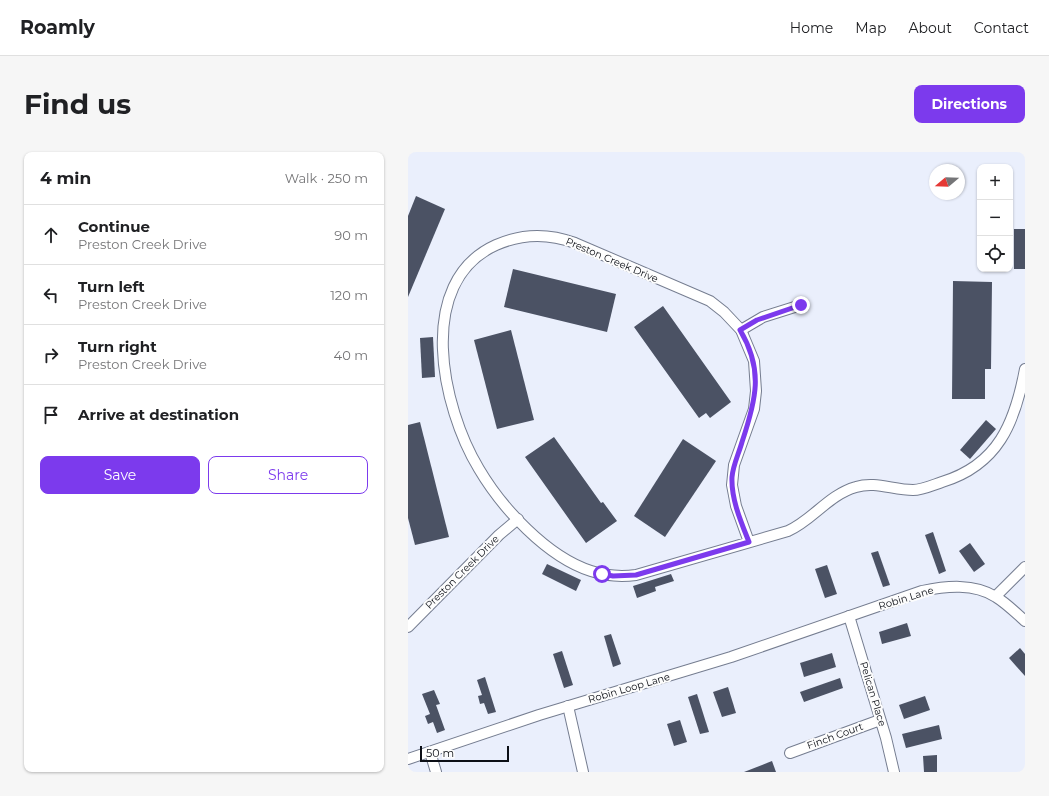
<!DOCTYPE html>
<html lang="en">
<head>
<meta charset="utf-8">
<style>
	:root { --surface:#fff; --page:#f6f6f6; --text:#202124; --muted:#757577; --line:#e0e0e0; --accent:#7c3aed }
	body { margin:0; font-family:Montserrat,sans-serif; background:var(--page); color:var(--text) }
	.controls { position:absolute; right:12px; top:12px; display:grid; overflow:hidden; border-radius:8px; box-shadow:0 1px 3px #0004 }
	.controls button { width:36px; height:36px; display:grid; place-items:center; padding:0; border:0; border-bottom:1px solid var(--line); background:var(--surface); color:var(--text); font:20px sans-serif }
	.compass { position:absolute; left:521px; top:12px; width:36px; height:36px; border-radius:50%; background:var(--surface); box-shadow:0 1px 3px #0004; rotate:251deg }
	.scale { position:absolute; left:12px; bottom:10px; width:89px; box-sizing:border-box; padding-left:4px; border:2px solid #0c0f16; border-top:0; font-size:11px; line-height:14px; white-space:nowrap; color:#0c0f16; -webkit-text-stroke:3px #fdfdfd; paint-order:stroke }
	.stop { position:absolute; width:12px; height:12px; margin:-9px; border:3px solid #7c3aed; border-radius:50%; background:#fff }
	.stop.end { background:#7c3aed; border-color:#fff; box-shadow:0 1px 4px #0008 }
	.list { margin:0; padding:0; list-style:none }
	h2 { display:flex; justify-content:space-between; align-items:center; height:52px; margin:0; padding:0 16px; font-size:17px }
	h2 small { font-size:13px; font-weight:400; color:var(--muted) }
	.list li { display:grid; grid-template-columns:26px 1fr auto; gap:12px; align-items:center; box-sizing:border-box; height:60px; padding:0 16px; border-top:1px solid var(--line) }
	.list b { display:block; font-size:15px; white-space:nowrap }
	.list p { margin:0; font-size:13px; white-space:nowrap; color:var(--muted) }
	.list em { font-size:13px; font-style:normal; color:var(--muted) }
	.actions { display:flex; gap:8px; padding:12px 16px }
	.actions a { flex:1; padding:9px 0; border:1px solid var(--accent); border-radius:8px; text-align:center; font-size:14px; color:var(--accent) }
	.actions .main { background:var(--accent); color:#fff }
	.icon { flex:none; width:22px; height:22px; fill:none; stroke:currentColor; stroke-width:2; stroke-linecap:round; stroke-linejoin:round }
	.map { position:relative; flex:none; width:617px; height:620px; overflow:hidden; border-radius:8px }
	header { display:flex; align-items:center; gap:24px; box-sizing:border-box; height:56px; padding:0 20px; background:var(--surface); border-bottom:1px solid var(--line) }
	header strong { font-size:19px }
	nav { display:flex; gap:22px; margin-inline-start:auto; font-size:14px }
	.intro { display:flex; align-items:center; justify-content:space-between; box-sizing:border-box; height:96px; padding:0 24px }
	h1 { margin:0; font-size:28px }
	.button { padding:10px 18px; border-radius:8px; background:var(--accent); color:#fff; font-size:14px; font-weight:700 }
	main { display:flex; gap:24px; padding:0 24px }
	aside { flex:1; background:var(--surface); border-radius:8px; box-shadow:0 1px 3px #0004 }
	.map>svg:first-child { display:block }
	.building { fill:#4b5264 }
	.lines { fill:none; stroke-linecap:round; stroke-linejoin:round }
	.minor-casing { stroke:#757d90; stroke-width:12 }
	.minor { stroke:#fff; stroke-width:10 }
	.route { stroke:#7c3aed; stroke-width:5 }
	.labels { text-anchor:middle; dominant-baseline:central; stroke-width:4; stroke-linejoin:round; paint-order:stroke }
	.street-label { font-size:10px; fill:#0c0f16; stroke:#fdfdfd }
</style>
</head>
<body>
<header>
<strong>Roamly</strong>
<nav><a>Home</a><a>Map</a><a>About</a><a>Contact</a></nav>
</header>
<div class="intro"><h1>Find us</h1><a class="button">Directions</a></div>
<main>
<aside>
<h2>4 min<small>Walk · 250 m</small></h2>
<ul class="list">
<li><svg class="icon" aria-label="ahead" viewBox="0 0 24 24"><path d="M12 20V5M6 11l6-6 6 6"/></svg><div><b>Continue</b><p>Preston Creek Drive</p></div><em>90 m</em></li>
<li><svg class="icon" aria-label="left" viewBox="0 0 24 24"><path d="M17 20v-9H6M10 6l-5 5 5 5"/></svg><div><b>Turn left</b><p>Preston Creek Drive</p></div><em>120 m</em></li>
<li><svg class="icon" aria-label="right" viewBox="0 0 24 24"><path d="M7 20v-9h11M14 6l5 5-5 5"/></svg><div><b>Turn right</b><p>Preston Creek Drive</p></div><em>40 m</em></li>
<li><svg class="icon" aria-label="arrive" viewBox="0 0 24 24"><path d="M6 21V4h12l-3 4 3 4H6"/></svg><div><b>Arrive at destination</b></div></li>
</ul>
<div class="actions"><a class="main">Save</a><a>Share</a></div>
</aside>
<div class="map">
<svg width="617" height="620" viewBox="0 0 617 620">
	<rect width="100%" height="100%" fill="#eaeffc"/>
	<g class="building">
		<path d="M8 44 37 57 0 145V64Z"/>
		<rect x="606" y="77" width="11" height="40"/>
		<path d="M105 117 208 142 199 180 96 155Z"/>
		<path d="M545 129 584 130 583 217H577V247H544Z"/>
		<path d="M255 154 323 250 302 266 298 261 291 266 226 175Z"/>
		<path d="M103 178 126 268 89 277 66 188Z"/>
		<path d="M25 185 27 225 14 226 12 186Z"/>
		<path d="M578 268 588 277 562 307 552 298Z"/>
		<path d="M12 270 41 385 7 393 0 366V273Z"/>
		<path d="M146 285 193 351 195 350 209 369 178 391 117 305Z"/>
		<path d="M275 287 308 309 257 385 226 364Z"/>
		<path d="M525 380 538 419 531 422 517 383Z"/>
		<path d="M562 391 577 412 566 420 551 399Z"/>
		<path d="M470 399 482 433 475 435 463 401Z"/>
		<path d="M139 412 173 428 168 439 134 422Z"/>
		<path d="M419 413 429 442 417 446 407 417Z"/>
		<path d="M263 422 266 429 247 435 248 439 229 446 225 434Z"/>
		<path d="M499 471 503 484 474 492 471 480Z"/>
		<path d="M203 482 213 512 205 515 196 484Z"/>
		<path d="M612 496 617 502V524L601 506Z"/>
		<path d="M154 499 165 533 156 536 145 502Z"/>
		<path d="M424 501 428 515 396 525 392 511Z"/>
		<path d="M77 525 88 560 80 562 76 551 72 552 70 544 74 543 69 528Z"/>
		<path d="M432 526 435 536 396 550 392 540Z"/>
		<path d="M320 535 328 561 314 565 305 540Z"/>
		<path d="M26 538 32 552 28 553 37 578 29 581 25 570 20 572 17 564 22 562 14 542Z"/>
		<path d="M289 542 301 580 292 582 280 545Z"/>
		<path d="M517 544 522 558 496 567 491 553Z"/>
		<path d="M272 568 279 590 266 594 259 572Z"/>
		<path d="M531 573 534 587 498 596 494 582Z"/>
		<path d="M529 603V620H516L515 604Z"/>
		<path d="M364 609 368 620H336Z"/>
	</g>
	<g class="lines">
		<defs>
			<g id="minor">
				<path d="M333 178 355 165 393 153"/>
				<path d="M341 390 328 354 324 333 326 313 346 257 348 239 346 209 333 178 316 160 302 149 167 91C140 81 115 81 88 93 6 130 34 256 71 317 94 356 139 405 183 419 198 424 212 425 228 423L380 379C405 368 420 343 448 335 467 329 485 338 505 338 514 338 525 333 534 330 590 313 607 271 617 217"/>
				<path d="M588 444 617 415"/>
				<path d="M441 464 478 586 486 620"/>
				<path d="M0 475 91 383 110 367"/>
				<path d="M160 554 175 620"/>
				<path d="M22 600 28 620"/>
				<path d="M382 601 472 568"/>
				<path d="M0 607 131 563 323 505 514 439C538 434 566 431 588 445 598 451 608 461 617 469"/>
			</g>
		</defs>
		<use href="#minor" class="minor-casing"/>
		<use href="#minor" class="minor"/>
	</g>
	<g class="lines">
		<path class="route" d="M194 422 205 424 228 423 341 390C333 370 323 347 324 325 325 313 331 301 334 290 348 248 356 218 332 178L349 168 393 153"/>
	</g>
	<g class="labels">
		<g class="street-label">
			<text transform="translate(204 108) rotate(23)">Preston Creek Drive</text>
			<text transform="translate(54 420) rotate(-45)">Preston Creek Drive</text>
			<text transform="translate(498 446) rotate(-17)">Robin Lane</text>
			<text transform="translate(221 536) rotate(-16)">Robin Loop Lane</text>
			<text transform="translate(465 542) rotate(73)">Pelican Place</text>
			<text transform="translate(427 584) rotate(-20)">Finch Court</text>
		</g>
	</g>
</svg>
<div class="controls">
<button>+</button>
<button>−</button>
<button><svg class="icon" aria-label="locate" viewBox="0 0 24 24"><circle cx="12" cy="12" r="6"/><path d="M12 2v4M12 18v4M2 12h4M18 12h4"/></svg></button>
</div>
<svg class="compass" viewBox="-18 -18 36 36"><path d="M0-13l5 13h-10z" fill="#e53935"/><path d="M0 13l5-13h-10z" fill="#757577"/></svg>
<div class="scale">50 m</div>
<div class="stop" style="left:194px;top:422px"></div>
<div class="stop end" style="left:393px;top:153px"></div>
</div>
</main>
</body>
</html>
